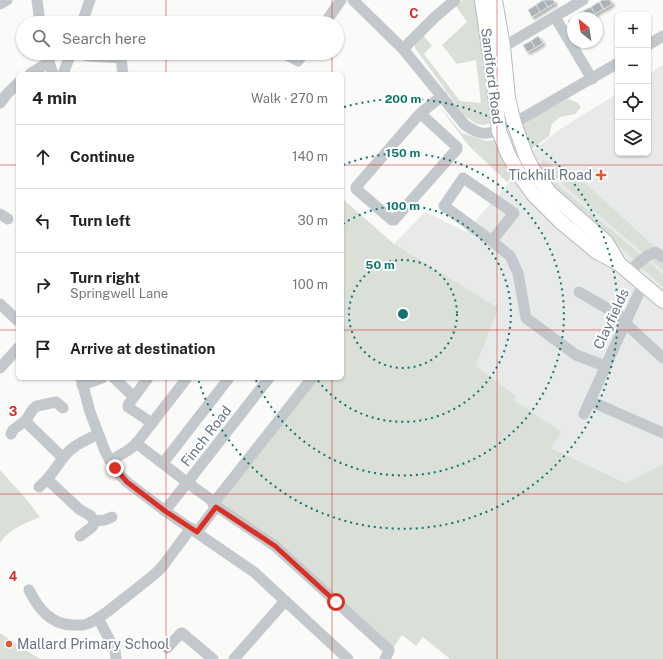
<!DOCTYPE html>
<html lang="en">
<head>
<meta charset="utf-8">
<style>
	:root { --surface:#fff; --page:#f2f2f2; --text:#222; --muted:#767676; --line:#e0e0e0 }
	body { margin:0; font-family:"Public Sans",sans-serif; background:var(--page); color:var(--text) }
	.controls { position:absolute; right:12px; top:12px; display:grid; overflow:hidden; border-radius:6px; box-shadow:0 1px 3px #0004 }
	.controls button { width:36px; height:36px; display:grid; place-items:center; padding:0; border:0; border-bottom:1px solid var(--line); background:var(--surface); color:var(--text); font:20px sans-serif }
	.compass { position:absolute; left:567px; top:12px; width:36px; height:36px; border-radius:50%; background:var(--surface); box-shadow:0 1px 3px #0004; rotate:330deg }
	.stop { position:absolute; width:12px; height:12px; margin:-9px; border:3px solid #d93025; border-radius:50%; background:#fff }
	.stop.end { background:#d93025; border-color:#fff; box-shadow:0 1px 4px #0008 }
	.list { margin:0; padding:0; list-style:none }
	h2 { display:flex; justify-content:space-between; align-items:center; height:52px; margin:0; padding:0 16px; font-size:17px }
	h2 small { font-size:13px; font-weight:400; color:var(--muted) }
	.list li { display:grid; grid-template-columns:26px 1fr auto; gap:12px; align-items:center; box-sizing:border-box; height:64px; padding:0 16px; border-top:1px solid var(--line) }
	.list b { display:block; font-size:15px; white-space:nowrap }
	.list p { margin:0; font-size:13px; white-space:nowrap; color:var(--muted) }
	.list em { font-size:13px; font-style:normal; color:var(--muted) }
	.icon { flex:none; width:22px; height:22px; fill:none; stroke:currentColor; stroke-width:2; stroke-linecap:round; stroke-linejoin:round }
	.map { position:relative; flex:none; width:663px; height:659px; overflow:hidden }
	.search { position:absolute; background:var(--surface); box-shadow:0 1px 3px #0004; left:16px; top:16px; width:328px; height:44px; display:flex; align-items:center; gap:10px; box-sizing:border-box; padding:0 14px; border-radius:22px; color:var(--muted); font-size:15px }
	.panel { position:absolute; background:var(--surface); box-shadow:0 1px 3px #0004; left:16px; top:72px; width:328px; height:308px; border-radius:6px }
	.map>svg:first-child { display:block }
	.built { fill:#e8e9e9 }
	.green { fill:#dadfd7 }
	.building { fill:#aab3b9; stroke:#dcdcda; filter:url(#shadow) }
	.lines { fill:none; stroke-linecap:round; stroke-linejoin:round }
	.major-casing { stroke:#b5babe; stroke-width:16 }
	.minor { stroke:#c3c8cc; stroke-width:11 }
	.major { stroke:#fff; stroke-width:14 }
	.route { stroke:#d93025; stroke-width:5 }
	.grid { fill:none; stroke:#d62828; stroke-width:1; stroke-opacity:0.55 }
	.ring { fill:none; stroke:#0f766e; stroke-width:2; stroke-dasharray:2 4 }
	.poi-dot { fill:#e4572e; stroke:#fff; stroke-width:1.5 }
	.labels { text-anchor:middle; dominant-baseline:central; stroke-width:4; stroke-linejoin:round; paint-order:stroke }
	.street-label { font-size:14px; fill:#657683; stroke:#fff }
	.poi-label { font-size:14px; fill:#657683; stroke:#fff; text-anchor:end }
	.grid-label { font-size:13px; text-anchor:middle; font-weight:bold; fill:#d62828; stroke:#fff; stroke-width:4; stroke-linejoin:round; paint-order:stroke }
	.centre { fill:#0f766e; stroke:#fff; stroke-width:2 }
	.ring-label { font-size:12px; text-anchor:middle; font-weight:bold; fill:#0f766e; stroke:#fff; stroke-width:4; stroke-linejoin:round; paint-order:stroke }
</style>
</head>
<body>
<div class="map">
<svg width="663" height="659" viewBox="0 0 663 659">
	<defs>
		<filter id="shadow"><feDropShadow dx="2.5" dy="2.5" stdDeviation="1" flood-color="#0004"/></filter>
	</defs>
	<rect width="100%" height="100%" fill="#fafaf8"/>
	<g class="built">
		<path d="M663 65V301L551 194 526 156 562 128 618 93V153H648V75Z"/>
		<path d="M511 180 663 305V464L627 483 551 448 562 432 514 400 516 396 476 366 394 244 425 212 466 232Z"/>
	</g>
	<g class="green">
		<path d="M463 0H479L492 119 489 124 483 125 476 124 463 114 415 48V43L423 35 432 46 424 54 460 101 481 103 476 60 457 64 442 45 467 22 456 6Z"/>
		<path d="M568 99 578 103 581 107 575 114 560 117 552 124 549 136 529 151 520 129 523 123 545 110Z"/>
		<path d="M440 107 462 133 486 141 497 140 522 186 511 178 507 182 469 146Z"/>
		<path d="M543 160 555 168H569L663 255V270L565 186 539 166Z"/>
		<path d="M551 179 663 274V287L560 192Z"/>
		<path d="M342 200 345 201 394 244 498 308 476 366 516 396 514 400 562 432 551 448 626 483 663 464V659H450L423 637 416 646 402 635 393 648 216 503 314 378H342Z"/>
		<path d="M0 470 26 499 40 517C25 523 9 529 0 543Z"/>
		<path d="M0 633 35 656 40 659H0Z"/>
	</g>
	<g class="building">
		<path d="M543 0 548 7 540 12 536 5Z"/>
		<path d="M543 0H553L555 3 548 7Z"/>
		<path d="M602 0H610L612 4 604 9 600 2Z"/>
		<path d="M599 2 603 9 595 14 591 7Z"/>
		<path d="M536 5 540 12 532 17 528 10Z"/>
		<path d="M591 7 595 14 587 18 583 11Z"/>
		<path d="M583 11 587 18H577L575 16Z"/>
		<path d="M575 16 577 18H573V27L572 28 568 21Z"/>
		<path d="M538 36 543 43 535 48 531 41Z"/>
		<path d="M531 41 535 48 527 52 523 45Z"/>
	</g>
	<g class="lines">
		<defs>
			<g id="major">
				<path d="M482 0 493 75 499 131 508 154 520 176 533 194 561 222 597 252 618 263 663 301"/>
				<path d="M495 0 503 47 508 98 514 123 526 156 533 170 540 180 551 194 606 242 618 262"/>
			</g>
		</defs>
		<use href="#major" class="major-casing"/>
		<g class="minor">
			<path d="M37 0 40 23"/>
			<path d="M353 0 403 49 465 125C478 134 484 135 499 131"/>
			<path d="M0 4 7 0"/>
			<path d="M555 17 592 79"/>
			<path d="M82 23 90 0"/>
			<path d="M325 23 341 0"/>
			<path d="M648 45 663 36"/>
			<path d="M503 47 583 0"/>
			<path d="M403 49 435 17 455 0"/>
			<path d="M46 53 53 74"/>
			<path d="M73 53 90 56 121 58 123 74"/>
			<path d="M287 55 298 61 304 53"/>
			<path d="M30 74 49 62"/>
			<path d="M63 74 71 53"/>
			<path d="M0 103 7 94 18 83"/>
			<path d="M421 114 457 147V149L394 220H392L356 189V187L416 118 422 112 442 96"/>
			<path d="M514 123 618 63"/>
			<path d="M0 214 8 219"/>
			<path d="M492 241 514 213 463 178 444 206 492 241 510 256 518 273 526 318 576 355 605 366"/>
			<path d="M629 272C637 264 644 257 655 252L663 257"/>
			<path d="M579 292 627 320"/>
			<path d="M0 304 18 321"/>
			<path d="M625 323 663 358"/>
			<path d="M0 368 18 348"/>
			<path d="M81 378 90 412 105 451 110 461 120 475 127 482 165 511 254 572 348 659"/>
			<path d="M114 378 134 397"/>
			<path d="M148 378 128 405V407L152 423"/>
			<path d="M312 378 213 504 275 546 389 650V651L385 659"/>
			<path d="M82 385 102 378"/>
			<path d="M590 401 663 433"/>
			<path d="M584 414 643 284"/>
			<path d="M25 421 63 458"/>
			<path d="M11 434 13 430 26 420 33 409 37 406 56 402 63 408"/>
			<path d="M136 443 188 483 214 502"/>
			<path d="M110 461 127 451 135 445 187 378"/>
			<path d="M163 463 229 378"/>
			<path d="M48 480 79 509 91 516 94 521V524L92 527 80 536"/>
			<path d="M39 487C51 477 54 470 63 458 71 446 86 440 98 434"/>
			<path d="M165 511 269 378"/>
			<path d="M94 521 105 520 112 517"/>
			<path d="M197 532 216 507"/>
			<path d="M29 590C38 608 50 624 72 625 76 625 82 626 87 624 100 619 111 609 122 600 134 591 145 582 156 573L162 567 191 528"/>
			<path d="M98 618 115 650 116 659"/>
			<path d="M167 648 181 633H182L213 659"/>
			<path d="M234 659 285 601"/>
		</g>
		<use href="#major" class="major"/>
	</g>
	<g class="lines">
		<path class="route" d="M115 468 127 482 165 511 197 532 216 507 275 546 336 602"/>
	</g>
	<path class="grid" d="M166 0V23M332 0V23M497 0V659M166 53V74M332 53V74M0 165H18M342 165H663M0 330H18M342 330H663M166 378V659M332 378V659M0 494H663"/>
	<g class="ring">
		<circle cx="403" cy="314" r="54"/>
		<path d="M343 224A108 108 0 1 1 316 378"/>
		<path d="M343 165A161 161 0 1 1 255 378"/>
		<path d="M344 107A215 215 0 1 1 198 379"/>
	</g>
	<g class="poi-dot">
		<path d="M599 169h4v4h4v4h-4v4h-4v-4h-4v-4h4z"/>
		<circle cx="9" cy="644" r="4"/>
	</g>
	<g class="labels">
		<g class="street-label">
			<text transform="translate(492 76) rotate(83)">Sandford Road</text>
			<text transform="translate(611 319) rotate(-65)">Clayfields</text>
			<text transform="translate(206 436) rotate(-52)">Finch Road</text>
		</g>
		<g class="poi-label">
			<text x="592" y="175">Tickhill Road</text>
			<text x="17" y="644" text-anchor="start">Mallard Primary School</text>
		</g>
	</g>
	<g class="grid-label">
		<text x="414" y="18">C</text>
		<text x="13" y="416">3</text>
		<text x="13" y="581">4</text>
	</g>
	<circle cx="403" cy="314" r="6" class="centre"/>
	<g class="ring-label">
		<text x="403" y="103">200 m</text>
		<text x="403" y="157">150 m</text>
		<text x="403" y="210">100 m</text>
		<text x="380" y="269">50 m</text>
	</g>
</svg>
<div class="controls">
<button>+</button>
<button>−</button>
<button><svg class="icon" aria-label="locate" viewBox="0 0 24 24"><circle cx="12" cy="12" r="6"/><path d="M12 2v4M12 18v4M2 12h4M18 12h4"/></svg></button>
<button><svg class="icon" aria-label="layers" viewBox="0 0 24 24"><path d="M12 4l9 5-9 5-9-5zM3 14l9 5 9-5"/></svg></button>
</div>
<svg class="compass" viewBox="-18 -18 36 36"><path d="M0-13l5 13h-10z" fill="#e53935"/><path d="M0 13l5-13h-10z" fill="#767676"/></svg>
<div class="stop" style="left:336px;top:602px"></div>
<div class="stop end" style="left:115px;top:468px"></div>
<div class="search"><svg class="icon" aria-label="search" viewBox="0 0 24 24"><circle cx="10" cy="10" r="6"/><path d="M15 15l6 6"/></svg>Search here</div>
<section class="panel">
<h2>4 min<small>Walk · 270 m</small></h2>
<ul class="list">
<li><svg class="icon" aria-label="ahead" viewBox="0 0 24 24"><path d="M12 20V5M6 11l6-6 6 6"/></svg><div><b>Continue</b></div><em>140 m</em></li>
<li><svg class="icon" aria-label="left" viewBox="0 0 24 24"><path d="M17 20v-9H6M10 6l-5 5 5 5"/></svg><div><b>Turn left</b></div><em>30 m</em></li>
<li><svg class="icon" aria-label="right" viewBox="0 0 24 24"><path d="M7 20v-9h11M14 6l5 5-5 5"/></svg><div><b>Turn right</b><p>Springwell Lane</p></div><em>100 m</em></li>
<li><svg class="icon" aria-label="arrive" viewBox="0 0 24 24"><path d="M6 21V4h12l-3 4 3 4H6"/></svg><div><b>Arrive at destination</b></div></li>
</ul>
</section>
</div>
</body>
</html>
